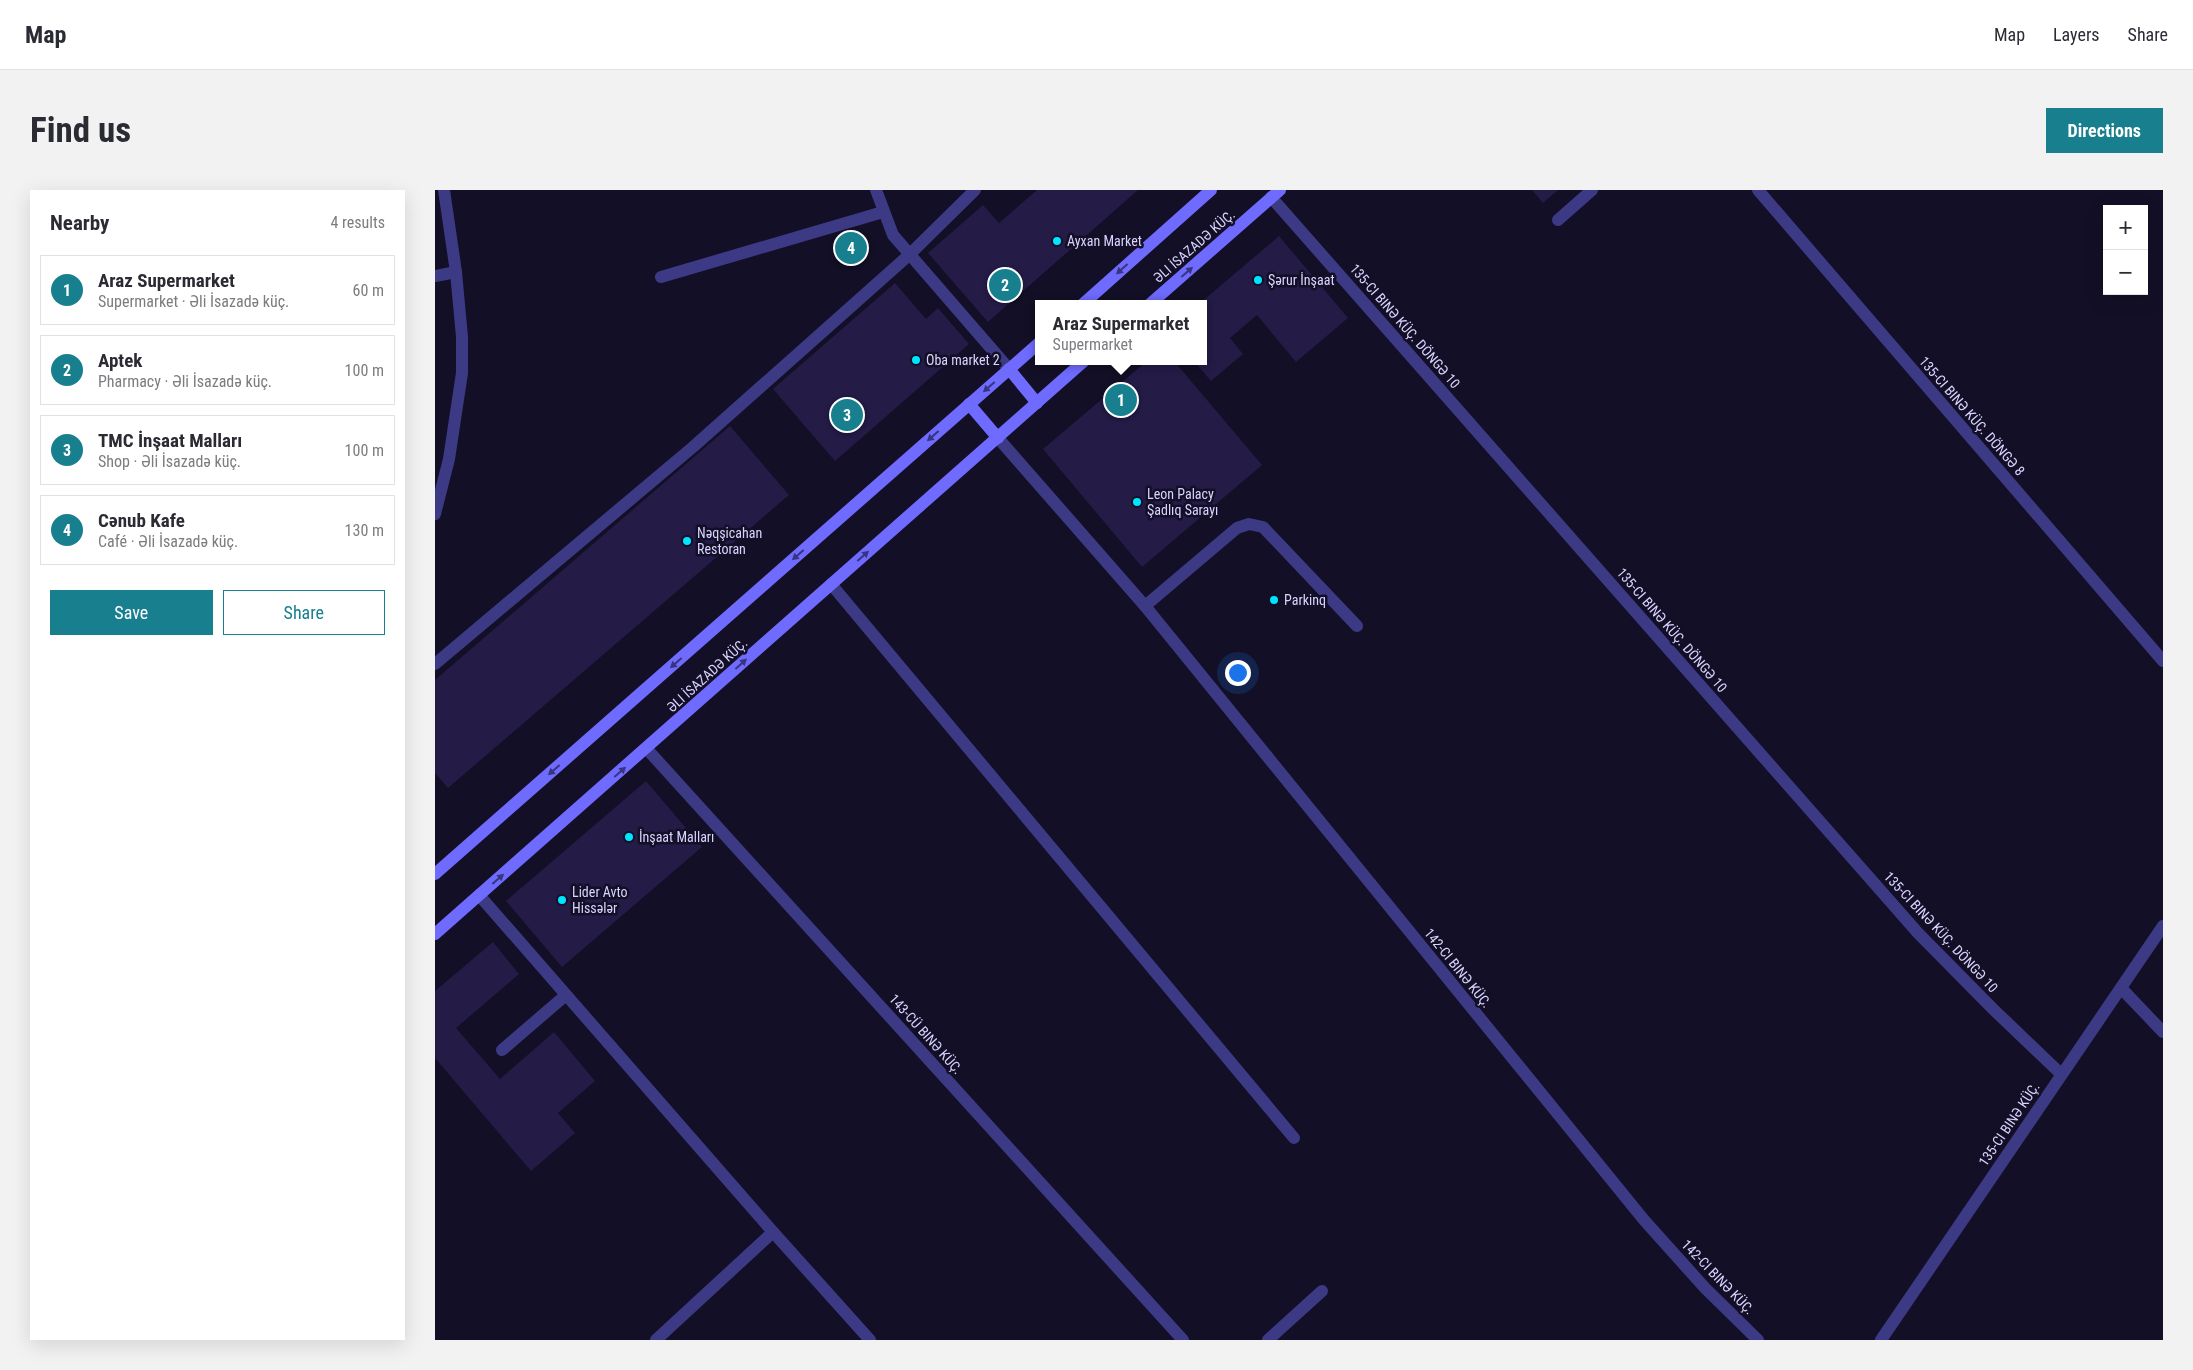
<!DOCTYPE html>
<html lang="en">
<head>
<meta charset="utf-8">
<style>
	:root { --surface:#fff; --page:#f2f2f3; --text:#2b2b33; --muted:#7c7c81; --line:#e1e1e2; --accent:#187f8f }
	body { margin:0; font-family:"Roboto Condensed",sans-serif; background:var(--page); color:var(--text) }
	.controls { position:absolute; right:15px; top:15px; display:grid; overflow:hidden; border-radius:0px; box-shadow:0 5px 20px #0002 }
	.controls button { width:45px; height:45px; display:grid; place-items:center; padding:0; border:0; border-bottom:1px solid var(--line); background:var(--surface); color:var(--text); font:25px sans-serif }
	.you { position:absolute; left:802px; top:482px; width:18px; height:18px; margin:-12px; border:4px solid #fff; border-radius:50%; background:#1a73e8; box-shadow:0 0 0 8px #1a73e833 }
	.badge { display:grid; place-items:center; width:32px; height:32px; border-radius:50%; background:var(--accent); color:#fff; font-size:16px; font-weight:700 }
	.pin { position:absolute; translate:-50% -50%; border:2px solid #fff; box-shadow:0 1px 5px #0006 }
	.popup { position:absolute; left:600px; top:110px; width:172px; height:65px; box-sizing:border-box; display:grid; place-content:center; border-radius:0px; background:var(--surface); filter:drop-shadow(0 1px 4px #0005); font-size:16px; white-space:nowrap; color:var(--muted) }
	.popup b { font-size:19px; color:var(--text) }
	.popup::after { content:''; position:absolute; left:50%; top:100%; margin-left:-10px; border:10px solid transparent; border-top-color:var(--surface) }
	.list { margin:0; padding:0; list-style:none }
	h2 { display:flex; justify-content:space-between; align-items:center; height:65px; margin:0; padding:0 20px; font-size:21px }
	h2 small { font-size:16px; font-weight:400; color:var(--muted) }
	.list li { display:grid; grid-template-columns:32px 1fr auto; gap:15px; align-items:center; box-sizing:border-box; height:70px; margin:0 10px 10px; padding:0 10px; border:1px solid var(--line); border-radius:0px }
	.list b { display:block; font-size:19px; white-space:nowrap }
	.list p { margin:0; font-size:16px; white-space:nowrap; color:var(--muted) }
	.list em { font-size:16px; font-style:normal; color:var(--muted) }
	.actions { display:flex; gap:10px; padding:15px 20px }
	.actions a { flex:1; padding:11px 0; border:1px solid var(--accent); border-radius:0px; text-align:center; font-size:18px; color:var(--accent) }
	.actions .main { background:var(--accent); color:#fff }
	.map { position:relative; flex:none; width:1728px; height:1150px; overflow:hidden; border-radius:0px }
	header { display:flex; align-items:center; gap:30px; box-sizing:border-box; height:70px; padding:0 25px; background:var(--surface); border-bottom:1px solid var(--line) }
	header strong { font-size:24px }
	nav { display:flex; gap:28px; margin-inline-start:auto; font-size:18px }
	.intro { display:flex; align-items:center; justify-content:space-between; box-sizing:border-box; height:120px; padding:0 30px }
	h1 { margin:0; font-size:35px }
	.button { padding:12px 22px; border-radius:0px; background:var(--accent); color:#fff; font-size:18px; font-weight:700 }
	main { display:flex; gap:30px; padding:0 30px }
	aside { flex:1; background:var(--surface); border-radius:0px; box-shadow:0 5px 20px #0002 }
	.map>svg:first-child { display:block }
	.building { fill:#241b47 }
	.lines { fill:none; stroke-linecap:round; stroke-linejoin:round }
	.service { stroke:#3d3a85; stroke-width:12 }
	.minor { stroke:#3d3a85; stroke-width:12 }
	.secondary { stroke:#6f6bff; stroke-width:12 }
	.oneway { fill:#38347d }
	.poi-dot { fill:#00e5ff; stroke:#130f26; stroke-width:2 }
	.labels { text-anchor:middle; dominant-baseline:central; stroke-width:5; stroke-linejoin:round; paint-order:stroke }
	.poi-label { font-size:14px; fill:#d9d4ff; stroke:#130f26; text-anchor:start }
	.street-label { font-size:14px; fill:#d9d4ff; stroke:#130f26 }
</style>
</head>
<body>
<header>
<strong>Map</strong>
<nav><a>Map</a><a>Layers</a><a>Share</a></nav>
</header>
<div class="intro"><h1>Find us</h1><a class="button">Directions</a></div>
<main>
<aside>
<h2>Nearby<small>4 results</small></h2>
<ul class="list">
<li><span class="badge">1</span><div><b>Araz Supermarket</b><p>Supermarket · Əli İsazadə küç.</p></div><em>60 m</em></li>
<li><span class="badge">2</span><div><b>Aptek</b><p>Pharmacy · Əli İsazadə küç.</p></div><em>100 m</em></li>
<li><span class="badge">3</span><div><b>TMC İnşaat Malları</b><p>Shop · Əli İsazadə küç.</p></div><em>100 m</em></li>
<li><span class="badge">4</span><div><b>Cənub Kafe</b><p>Café · Əli İsazadə küç.</p></div><em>130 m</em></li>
</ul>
<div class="actions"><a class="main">Save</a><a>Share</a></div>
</aside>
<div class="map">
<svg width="1728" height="1150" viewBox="0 0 1728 1150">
	<rect width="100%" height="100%" fill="#130f26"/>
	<g class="building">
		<path d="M602 0H703L553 132 493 63 548 15 564 33Z"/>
		<path d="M1097 0H1123L1108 13Z"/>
		<path d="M844 46 913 128 861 172 822 125 795 148 808 164 776 191 759 171H768V114H764Z"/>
		<path d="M460 93 491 129 503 118 534 154 400 271 338 199Z"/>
		<path d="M712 171H739L827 275 707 377 608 259Z"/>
		<path d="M295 236 354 305 13 598 0 583V490Z"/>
		<path d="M211 591 267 657 127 777 71 711Z"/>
		<path d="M58 752 84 784 21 838 65 889 119 842 160 891 123 923 140 943 96 981 0 868V801Z"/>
	</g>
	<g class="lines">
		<g class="service">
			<path d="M1123 30 1157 0"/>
			<path d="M474 65 540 0"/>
			<path d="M710 416 802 338 814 334 828 337 922 436"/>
			<path d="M67 860 131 805"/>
		</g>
		<g class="minor">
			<path d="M441 0 458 45 574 179"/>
			<path d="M1323 0 1728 471"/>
			<path d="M836 7 1483 743 1558 819 1626 884"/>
			<path d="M0 86 21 82"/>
			<path d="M226 87 448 22"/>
			<path d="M563 248 710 416 1209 1030 1270 1098 1323 1150"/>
			<path d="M0 324 14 269 27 183V147L21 82 9 0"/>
			<path d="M396 394 859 948"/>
			<path d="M0 474 258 257 474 65"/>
			<path d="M211 558 748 1150"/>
			<path d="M44 705 338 1042 435 1150"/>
			<path d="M1686 798 1728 842"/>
			<path d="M221 1150 338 1042"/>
			<path d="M833 1150 887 1101"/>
			<path d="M1446 1150 1728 736"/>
		</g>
		<g class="secondary">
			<path d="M648 114 776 0"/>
			<path d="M715 114 845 0"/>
			<path d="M574 179 602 213"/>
			<path d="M534 214 563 248"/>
			<path d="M0 684 604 153"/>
			<path d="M0 744 649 171"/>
		</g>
	</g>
	<defs><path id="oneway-solid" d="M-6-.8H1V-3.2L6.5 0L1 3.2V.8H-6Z" transform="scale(1.25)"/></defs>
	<g class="oneway">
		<use href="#oneway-solid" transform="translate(687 79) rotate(138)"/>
		<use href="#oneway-solid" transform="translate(752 82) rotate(-41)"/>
		<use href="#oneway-solid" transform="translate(554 197) rotate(139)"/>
		<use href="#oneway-solid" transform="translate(498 246) rotate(139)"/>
		<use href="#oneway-solid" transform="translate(363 365) rotate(139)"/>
		<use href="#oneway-solid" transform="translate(428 366) rotate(-41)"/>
		<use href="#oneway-solid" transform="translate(241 473) rotate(139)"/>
		<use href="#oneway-solid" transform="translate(306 474) rotate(-42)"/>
		<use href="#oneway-solid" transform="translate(119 580) rotate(139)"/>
		<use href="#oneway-solid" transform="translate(185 582) rotate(-41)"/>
		<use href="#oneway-solid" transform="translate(63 689) rotate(-41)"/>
	</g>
	<g class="poi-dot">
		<circle cx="622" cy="51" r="5"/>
		<circle cx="823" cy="90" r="5"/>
		<circle cx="481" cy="170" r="5"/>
		<circle cx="702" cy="312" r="5"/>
		<circle cx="252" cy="351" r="5"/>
		<circle cx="839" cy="410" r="5"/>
		<circle cx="194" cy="647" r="5"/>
		<circle cx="127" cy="710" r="5"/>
	</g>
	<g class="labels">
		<g class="poi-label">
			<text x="632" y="51">Ayxan Market</text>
			<text x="833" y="90">Şərur İnşaat</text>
			<text x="491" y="170">Oba market 2</text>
			<text x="712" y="304">Leon Palaсу<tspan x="712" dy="16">Şadlıq Sarayı</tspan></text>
			<text x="262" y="343">Nəqşicahan<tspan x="262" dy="16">Restoran</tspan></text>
			<text x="849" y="410">Parkinq</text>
			<text x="204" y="647">İnşaat Malları</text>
			<text x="137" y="702">Lider Avto<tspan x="137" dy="16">Hissələr</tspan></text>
		</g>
		<g class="street-label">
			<text transform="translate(759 56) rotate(-41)">ƏLI İSAZADƏ KÜÇ.</text>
			<text transform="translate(970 136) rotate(49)">135-CI BINƏ KÜÇ. DÖNGƏ 10</text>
			<text transform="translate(1537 226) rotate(49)">135-CI BINƏ KÜÇ. DÖNGƏ 8</text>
			<text transform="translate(1237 440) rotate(49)">135-CI BINƏ KÜÇ. DÖNGƏ 10</text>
			<text transform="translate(272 485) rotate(-42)">ƏLI İSAZADƏ KÜÇ.</text>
			<text transform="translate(1506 742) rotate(47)">135-CI BINƏ KÜÇ. DÖNGƏ 10</text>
			<text transform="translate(1023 778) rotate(51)">142-CI BINƏ KÜÇ.</text>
			<text transform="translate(491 844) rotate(48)">143-CÜ BINƏ KÜÇ.</text>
			<text transform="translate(1574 934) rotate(-56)">135-CI BINƏ KÜÇ.</text>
			<text transform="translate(1283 1087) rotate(46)">142-CI BINƏ KÜÇ.</text>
		</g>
	</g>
</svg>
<div class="controls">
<button>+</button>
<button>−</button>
</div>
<div class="you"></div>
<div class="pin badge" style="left:686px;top:210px">1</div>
<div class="popup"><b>Araz Supermarket</b>Supermarket</div>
<div class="pin badge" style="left:570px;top:95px">2</div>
<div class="pin badge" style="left:412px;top:225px">3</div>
<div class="pin badge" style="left:416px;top:58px">4</div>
</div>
</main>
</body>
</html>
